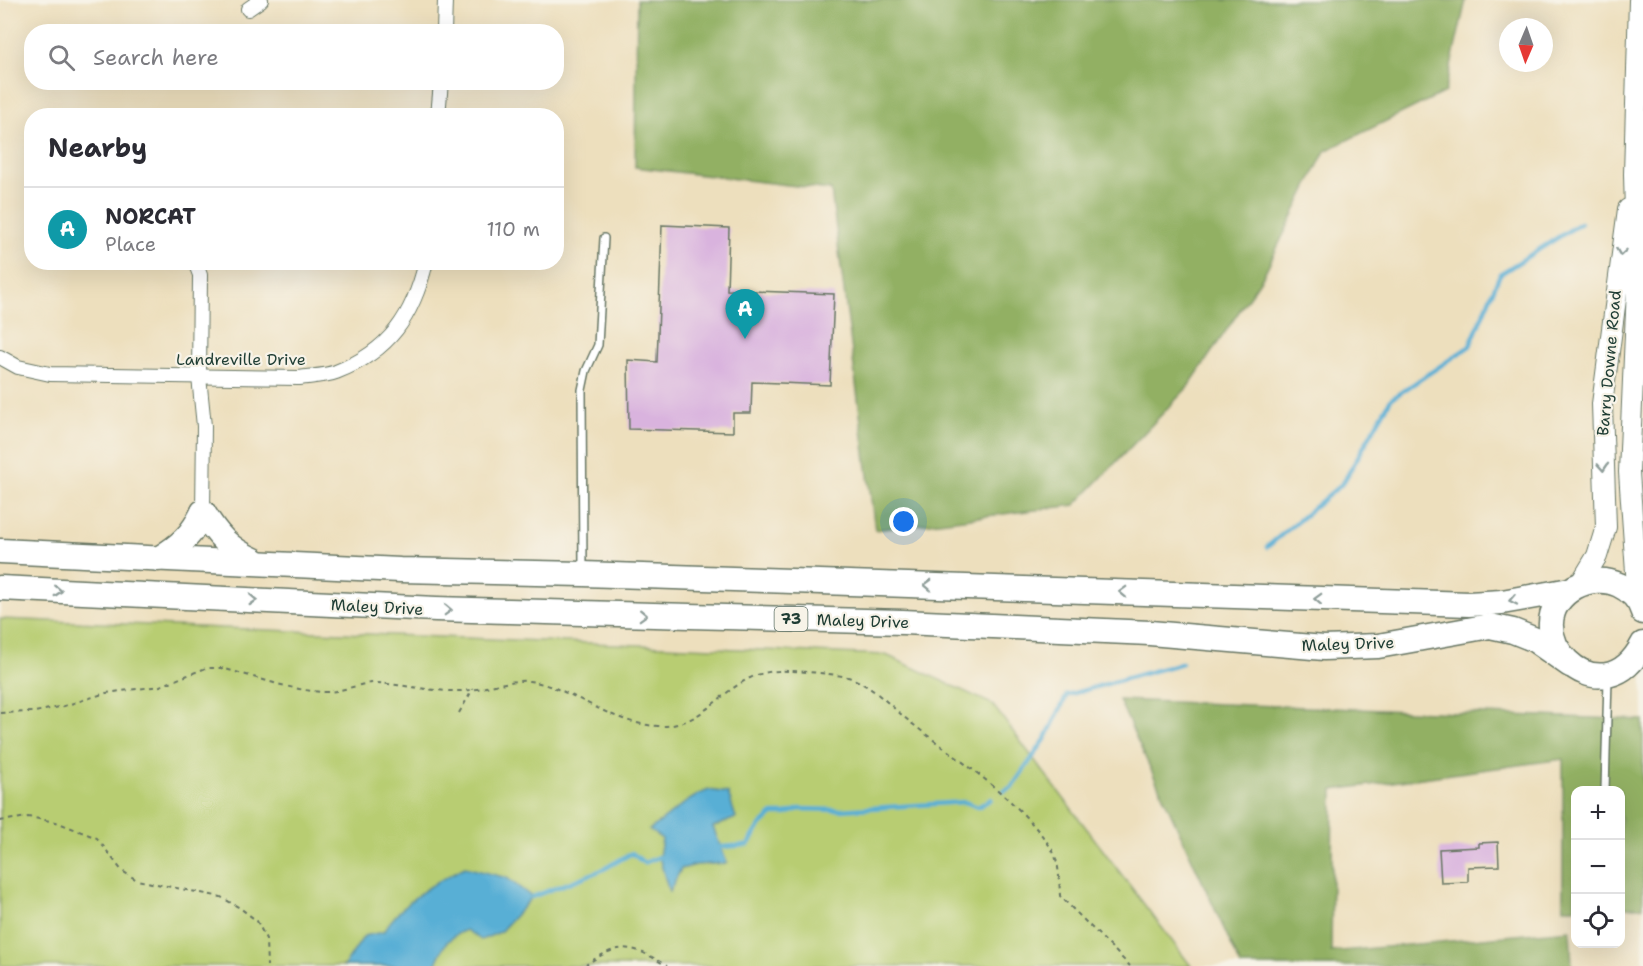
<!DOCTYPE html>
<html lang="en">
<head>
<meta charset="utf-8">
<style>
	:root { --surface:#fff; --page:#f2f2f3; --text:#2b2b33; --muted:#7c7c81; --line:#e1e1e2; --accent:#0b8043 }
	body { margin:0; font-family:"Shantell Sans",sans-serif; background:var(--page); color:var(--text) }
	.controls { position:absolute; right:18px; bottom:18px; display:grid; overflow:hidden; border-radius:12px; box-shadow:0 6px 24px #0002 }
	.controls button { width:54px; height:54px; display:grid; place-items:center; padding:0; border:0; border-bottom:2px solid var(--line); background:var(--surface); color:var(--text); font:30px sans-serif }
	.compass { position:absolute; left:1499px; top:18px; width:54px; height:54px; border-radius:50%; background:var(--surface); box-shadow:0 6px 24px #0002; rotate:182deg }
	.you { position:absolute; left:904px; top:522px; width:21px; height:21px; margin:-15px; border:4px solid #fff; border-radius:50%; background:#1a73e8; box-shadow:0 0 0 9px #1a73e833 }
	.badge { display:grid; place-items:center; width:39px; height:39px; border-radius:50%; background:var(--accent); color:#fff; font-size:20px; font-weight:700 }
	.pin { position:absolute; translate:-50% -50px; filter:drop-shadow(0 2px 3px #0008) }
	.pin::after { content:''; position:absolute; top:32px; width:21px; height:18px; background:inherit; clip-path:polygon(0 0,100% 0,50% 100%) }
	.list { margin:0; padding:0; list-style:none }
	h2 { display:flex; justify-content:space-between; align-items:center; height:78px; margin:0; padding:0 24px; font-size:26px }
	h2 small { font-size:20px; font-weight:400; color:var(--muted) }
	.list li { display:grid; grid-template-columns:39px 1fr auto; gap:18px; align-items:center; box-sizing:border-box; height:84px; padding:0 24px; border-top:2px solid var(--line) }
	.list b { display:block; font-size:22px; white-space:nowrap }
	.list p { margin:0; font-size:20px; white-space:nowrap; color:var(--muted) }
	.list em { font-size:20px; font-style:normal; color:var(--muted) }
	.icon { flex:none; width:33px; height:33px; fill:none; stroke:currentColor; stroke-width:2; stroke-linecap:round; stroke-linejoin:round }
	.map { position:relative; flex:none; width:1643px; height:966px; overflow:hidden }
	.search { position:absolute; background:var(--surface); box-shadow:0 6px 24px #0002; left:24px; top:24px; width:540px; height:66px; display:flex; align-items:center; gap:15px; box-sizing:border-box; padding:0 21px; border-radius:24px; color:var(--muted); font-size:22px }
	.panel { position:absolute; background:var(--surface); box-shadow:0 6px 24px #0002; left:24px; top:108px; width:540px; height:162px; border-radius:24px }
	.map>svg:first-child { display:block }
	.green { fill:#b8cd72; stroke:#6c8553; stroke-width:1.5 }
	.forest { fill:#92b064; stroke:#58764c; stroke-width:1.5 }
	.water { fill:#58afd5; stroke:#3c7684; stroke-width:1.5 }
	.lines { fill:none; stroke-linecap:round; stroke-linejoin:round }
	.stream { stroke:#58afd5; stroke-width:4.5 }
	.building { fill:#d9b3de }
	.service-casing { stroke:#677664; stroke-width:10 }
	.minor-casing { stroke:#677664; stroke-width:16 }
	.secondary-casing { stroke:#677664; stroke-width:22 }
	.trunk-casing { stroke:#677664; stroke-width:27 }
	.path { stroke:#677664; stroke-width:2; stroke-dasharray:4.5 4.5; stroke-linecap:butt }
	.service { stroke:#fff; stroke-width:7 }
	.minor { stroke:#fff; stroke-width:14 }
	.secondary { stroke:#fff; stroke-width:20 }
	.trunk { stroke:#fff; stroke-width:24 }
	.oneway { stroke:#8f9e9a }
	.labels { text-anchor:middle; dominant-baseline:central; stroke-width:4.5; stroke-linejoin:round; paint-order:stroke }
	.shield { fill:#f7f3e8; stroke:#60746a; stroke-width:1.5 }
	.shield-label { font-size:15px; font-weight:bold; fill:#1f3d34 }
	.street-label { font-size:16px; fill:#1f3d34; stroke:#f7f3e8 }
</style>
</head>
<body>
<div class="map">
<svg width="1643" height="966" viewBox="0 0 1643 966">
	<rect width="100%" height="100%" fill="#f7f3e8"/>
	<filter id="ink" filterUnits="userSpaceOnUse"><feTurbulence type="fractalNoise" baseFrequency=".0167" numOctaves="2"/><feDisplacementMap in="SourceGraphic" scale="12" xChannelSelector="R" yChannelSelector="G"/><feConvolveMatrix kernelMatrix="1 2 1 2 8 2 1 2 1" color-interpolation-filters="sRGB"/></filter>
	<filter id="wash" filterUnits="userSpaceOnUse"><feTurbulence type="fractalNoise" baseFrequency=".008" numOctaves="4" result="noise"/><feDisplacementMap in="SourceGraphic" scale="24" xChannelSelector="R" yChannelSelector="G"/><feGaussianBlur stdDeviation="1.35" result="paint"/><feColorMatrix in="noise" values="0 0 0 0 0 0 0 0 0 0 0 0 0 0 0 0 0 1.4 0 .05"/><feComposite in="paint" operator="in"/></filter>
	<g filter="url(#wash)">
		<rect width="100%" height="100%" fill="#eddfbd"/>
		<path class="green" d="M0 619 886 655 992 704 1191 966H0Z"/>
		<g class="forest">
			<path d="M637 0H1466L1445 92 1325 151 1263 276 1188 387 1075 505 875 530 831 190 635 167Z"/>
			<path d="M1119 700 1643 720V907H1621L1620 790H1576L1575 908H1563V759L1333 790 1331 952 1570 930 1572 966H1241Z"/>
		</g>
		<g class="water">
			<path d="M709 790 728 793 736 818 713 827 727 863 696 865 681 869 669 892 659 857 662 839 649 830C669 816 687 798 709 790Z"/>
			<path d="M465 867 507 878 532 897 500 932 481 940 466 930C445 938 443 947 435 966H344L364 936 383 932C403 901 433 883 465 867Z"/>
		</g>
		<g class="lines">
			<g class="stream">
				<path d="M1267 547 1343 483 1391 399 1470 346 1500 274 1581 223"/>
				<path d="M1004 791 1012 787 1046 738 1067 695 1182 663"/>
				<path d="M721 847 748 845 760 826 773 814H786L799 809 840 810 965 802 978 807 991 799"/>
				<path d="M532 897 602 870 632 853 644 863 659 857"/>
			</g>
		</g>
		<g id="blocks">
			<g class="building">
				<path d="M662 225 729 228 727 290 834 294 830 385 752 382 751 413H733V432L629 429 628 360 657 362Z"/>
				<path d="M1498 842 1499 866 1468 867V882L1441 883 1439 849 1479 847V843Z"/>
			</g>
		</g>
	</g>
	<g filter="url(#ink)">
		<use href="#blocks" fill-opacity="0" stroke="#677664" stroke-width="1.5"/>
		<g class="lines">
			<defs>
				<g id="service">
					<path d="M583 571 582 390 586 371 598 345 604 238"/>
					<path d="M1605 790 1608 679"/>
				</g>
				<g id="minor">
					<path d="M248 9 261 0"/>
					<path d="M444 32 445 0"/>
					<path d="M438 116 441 82"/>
					<path d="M195 262 200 275 199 377 204 426 203 512"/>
					<path d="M0 357 18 367 50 374 299 378C311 376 325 376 336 372 390 351 413 316 426 262"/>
				</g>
				<g id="secondary">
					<path d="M1580 584 1597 556 1606 527 1602 404 1628 209"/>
					<path d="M1638 601 1629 472 1637 288 1634 174 1639 0"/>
				</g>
				<g id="trunk">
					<path d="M203 512C217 535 229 549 254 560"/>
					<path d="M0 551 400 570 583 574 1469 604 1502 602 1570 590"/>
					<path d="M158 559C180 546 192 535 203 512"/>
					<path d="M0 588 436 609 903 622 1150 633 1324 648 1378 646 1490 626 1513 631 1533 639 1570 665"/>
					<path d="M1643 612C1640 600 1630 590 1619 585 1605 578 1588 580 1575 587 1507 627 1600 726 1643 644"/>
				</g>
			</defs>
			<use href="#service" class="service-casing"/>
			<use href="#minor" class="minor-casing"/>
			<use href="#secondary" class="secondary-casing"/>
			<use href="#trunk" class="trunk-casing"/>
			<g class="path">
				<path d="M0 713 35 712 64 706 106 693 160 686 206 668H221C254 676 291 691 325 692 343 692 361 682 378 683 406 685 434 692 461 691 483 690 508 679 529 681 572 687 609 724 658 726 710 728 726 673 778 671 791 670 840 674 851 678 872 686 892 707 910 722 957 759 1014 795 1049 845 1060 860 1059 878 1060 896L1130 966"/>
				<path d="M459 713 473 689"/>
				<path d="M0 821 28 817 56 822 97 838 122 871 137 880 221 897 240 908 257 921 266 939 267 966"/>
				<path d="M584 966C621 941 631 944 667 966"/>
			</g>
			<use href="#service" class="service"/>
			<use href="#minor" class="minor"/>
			<use href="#secondary" class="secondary"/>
			<use href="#trunk" class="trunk"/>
		</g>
		<defs><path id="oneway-chevron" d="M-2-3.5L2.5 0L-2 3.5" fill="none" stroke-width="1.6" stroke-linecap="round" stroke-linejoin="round" transform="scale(1.5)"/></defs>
		<g class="oneway">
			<use href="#oneway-chevron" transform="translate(1621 252) rotate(98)"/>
			<use href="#oneway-chevron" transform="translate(1603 467) rotate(86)"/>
			<use href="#oneway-chevron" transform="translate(928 585) rotate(-178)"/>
			<use href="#oneway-chevron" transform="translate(58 591) rotate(3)"/>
			<use href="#oneway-chevron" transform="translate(1123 592) rotate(-178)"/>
			<use href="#oneway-chevron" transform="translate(1318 599) rotate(-178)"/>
			<use href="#oneway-chevron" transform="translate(253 600) rotate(3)"/>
			<use href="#oneway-chevron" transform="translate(1513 600) rotate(168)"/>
			<use href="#oneway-chevron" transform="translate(448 610) rotate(2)"/>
			<use href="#oneway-chevron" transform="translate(643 615) rotate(2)"/>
		</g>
	</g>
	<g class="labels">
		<rect class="shield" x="774.5" y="607" width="33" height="24" rx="4.5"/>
		<g class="shield-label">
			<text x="791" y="619">73</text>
		</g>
		<g class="street-label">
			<text x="241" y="359">Landreville Drive</text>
			<text transform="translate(1609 363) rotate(-85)">Barry Downe Road</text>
			<text transform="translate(377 607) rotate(3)">Maley Drive</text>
			<text transform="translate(863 621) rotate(2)">Maley Drive</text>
			<text transform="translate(1348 644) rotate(-2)">Maley Drive</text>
		</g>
	</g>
</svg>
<div class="controls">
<button>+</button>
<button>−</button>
<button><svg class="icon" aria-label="locate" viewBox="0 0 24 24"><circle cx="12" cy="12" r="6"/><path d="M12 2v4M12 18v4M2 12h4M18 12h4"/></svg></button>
</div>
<svg class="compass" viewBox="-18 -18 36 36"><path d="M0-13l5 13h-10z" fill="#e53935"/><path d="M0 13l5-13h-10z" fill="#7c7c81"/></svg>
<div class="you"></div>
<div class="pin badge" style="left:745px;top:339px;background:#0f9aa8">A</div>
<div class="search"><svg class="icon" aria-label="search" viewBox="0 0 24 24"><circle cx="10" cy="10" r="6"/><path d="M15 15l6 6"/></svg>Search here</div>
<section class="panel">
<h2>Nearby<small></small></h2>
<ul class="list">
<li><span class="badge" style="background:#0f9aa8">A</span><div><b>NORCAT</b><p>Place</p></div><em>110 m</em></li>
</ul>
</section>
</div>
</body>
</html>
